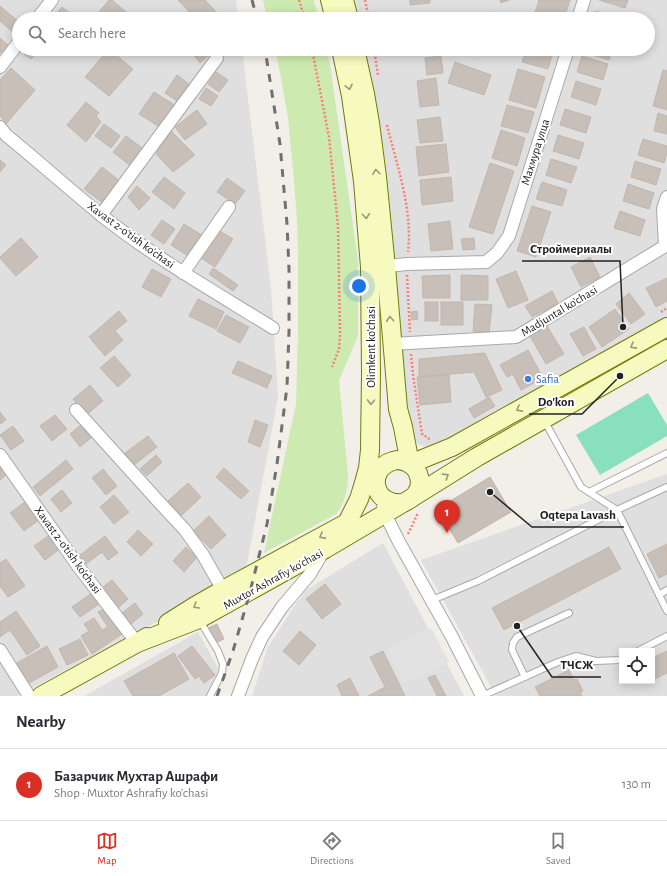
<!DOCTYPE html>
<html lang="en">
<head>
<meta charset="utf-8">
<style>
	:root { --surface:#fff; --page:#f2f2f3; --text:#2b2b33; --muted:#7c7c81; --line:#e1e1e2; --accent:#d93025 }
	body { margin:0; font-family:"Alegreya Sans",sans-serif; background:var(--page); color:var(--text) }
	.controls { position:absolute; right:12px; bottom:12px; display:grid; overflow:hidden; border-radius:0px; box-shadow:0 2px 10px #0003 }
	.controls button { width:36px; height:36px; display:grid; place-items:center; padding:0; border:0; border-bottom:1px solid var(--line); background:var(--surface); color:var(--text); font:20px sans-serif }
	.you { position:absolute; left:359px; top:286px; width:14px; height:14px; margin:-10px; border:3px solid #fff; border-radius:50%; background:#1a73e8; box-shadow:0 0 0 6px #1a73e833 }
	.badge { display:grid; place-items:center; width:26px; height:26px; border-radius:50%; background:var(--accent); color:#fff; font-size:13px; font-weight:700 }
	.pin { position:absolute; translate:-50% -33px; filter:drop-shadow(0 1px 2px #0008) }
	.pin::after { content:''; position:absolute; top:21px; width:14px; height:12px; background:inherit; clip-path:polygon(0 0,100% 0,50% 100%) }
	.list { margin:0; padding:0; list-style:none }
	h2 { display:flex; justify-content:space-between; align-items:center; height:52px; margin:0; padding:0 16px; font-size:17px }
	h2 small { font-size:13px; font-weight:400; color:var(--muted) }
	.list li { display:grid; grid-template-columns:26px 1fr auto; gap:12px; align-items:center; box-sizing:border-box; height:72px; padding:0 16px; border-top:1px solid var(--line) }
	.list b { display:block; font-size:15px; white-space:nowrap }
	.list p { margin:0; font-size:13px; white-space:nowrap; color:var(--muted) }
	.list em { font-size:13px; font-style:normal; color:var(--muted) }
	.icon { flex:none; width:22px; height:22px; fill:none; stroke:currentColor; stroke-width:2; stroke-linecap:round; stroke-linejoin:round }
	.map { position:relative; flex:none; width:667px; height:696px; overflow:hidden }
	.search { position:absolute; background:var(--surface); box-shadow:0 2px 10px #0003; left:12px; right:12px; top:12px; height:44px; display:flex; align-items:center; gap:10px; box-sizing:border-box; padding:0 14px; border-radius:22px; color:var(--muted); font-size:15px }
	.sheet { height:124px; background:var(--surface) }
	nav { display:flex; justify-content:space-around; align-items:center; box-sizing:border-box; height:56px; border-top:1px solid var(--line); background:var(--surface); font-size:11px; color:var(--muted) }
	nav a { display:grid; justify-items:center; gap:2px }
	nav .on { color:var(--accent) }
	.map>svg:first-child { display:block }
	.residential { fill:#e0dfdf; fill-rule:evenodd }
	.grass { fill:#cdebb0 }
	.pitch { fill:#88e0be }
	.parking { fill:#e2e2e2 }
	.building { fill:#c7bfb8; stroke:#c4b6ab }
	.lines { fill:none; stroke-linecap:round; stroke-linejoin:round }
	.lane-casing { stroke:#a9a9a9; stroke-width:8 }
	.street-casing { stroke:#a9a9a9; stroke-width:14 }
	.secondary-casing { stroke:#707d05; stroke-width:20 }
	.path { stroke:#fa8072; stroke-width:2.5; stroke-dasharray:2 2; stroke-linecap:butt }
	.lane { stroke:#fff; stroke-width:6 }
	.street { stroke:#fff; stroke-width:12 }
	.secondary { stroke:#f7fabf; stroke-width:18 }
	.rail { stroke:#707070; stroke-width:3; stroke-dasharray:8 8; stroke-linecap:butt }
	.oneway { stroke:#979978 }
	.shop-dot { fill:#3f7fe0; stroke:#fff; stroke-width:1.5 }
	.labels { text-anchor:middle; dominant-baseline:central; stroke-width:4; stroke-linejoin:round; paint-order:stroke }
	.street-label { font-size:12px; fill:#222; stroke:#fff }
	.shop-label { font-size:12px; fill:#366cbe; stroke:#fff; text-anchor:start }
	.leader { fill:none; stroke:#222; stroke-width:1.5 }
	.callout-dot { fill:#222; stroke:#fff; stroke-width:1.5 }
	.callout-label { font-size:13px; text-anchor:middle; font-weight:bold; fill:#222; stroke:#fff; stroke-width:4; stroke-linejoin:round; paint-order:stroke }
</style>
</head>
<body>
<div class="map">
<svg width="667" height="696" viewBox="0 0 667 696">
	<rect width="100%" height="100%" fill="#f2efe9"/>
	<g class="residential">
		<path d="M0 0H236L238 19H19V49H242L271 288 278 397 245 575 17 696H0Z"/>
		<path d="M344 0H667V349L477 457 452 447 430 448 423 446 417 443 407 434 355 49H648V19H349Z"/>
		<path d="M667 474V696H496L421 560ZM622 651H652V681H622Z"/>
		<path d="M383 543 464 696H252L268 647 293 608 306 590Z"/>
		<path d="M198 632 218 668 217 677 207 696H84Z"/>
	</g>
	<g class="grass">
		<path d="M263 0H314L319 19H267Z"/>
		<path d="M275 49H326L330 64 358 260V336L339 380 348 475C348 489 345 503 336 514L264 553 296 404 298 333V252L297 220 293 169 288 118 281 78Z"/>
	</g>
	<path class="pitch" d="M648 393 667 425V436L600 475 576 435Z"/>
	<path class="parking" d="M431 628 449 662 405 684 387 649Z"/>
	<g class="building">
		<path d="M109 0H112L134 19H93Z"/>
		<path d="M178 0H205L218 14 212 19H196Z"/>
		<path d="M410 0H430V3L410 5Z"/>
		<path d="M500 0H509L501 3Z"/>
		<path d="M539 0H570L564 19H533Z"/>
		<path d="M599 0H628L625 8Z"/>
		<path d="M0 6 19 22V31L16 35 0 21Z"/>
		<path d="M62 7 70 13 65 19H52Z"/>
		<path d="M596 11 620 19H593Z"/>
		<path d="M489 12 509 19H486Z"/>
		<path d="M0 38 9 46 3 54 0 52Z"/>
		<path d="M28 49H40L31 59 24 54Z"/>
		<path d="M109 49 133 69 109 96 85 77Z"/>
		<path d="M189 49H209L212 52 200 63Z"/>
		<path d="M459 49H480L477 56 458 51Z"/>
		<path d="M526 49H554L548 69 522 62Z"/>
		<path d="M584 49H612L609 60 583 52Z"/>
		<path d="M441 56 443 73 427 75 425 58Z"/>
		<path d="M582 56 608 64 603 80 577 72Z"/>
		<path d="M455 62 491 75 484 95 448 83Z"/>
		<path d="M11 68 35 90 6 124 0 115V80Z"/>
		<path d="M518 69 545 77 536 108 509 100Z"/>
		<path d="M663 70 667 71V110L653 106Z"/>
		<path d="M216 72 228 80 219 92 208 84Z"/>
		<path d="M177 75 189 84 177 101 165 93Z"/>
		<path d="M436 78 439 105 420 107 417 81Z"/>
		<path d="M576 81 601 89 596 105 571 97Z"/>
		<path d="M206 88 218 96 211 106 199 99Z"/>
		<path d="M154 92 176 106 161 128 139 114Z"/>
		<path d="M86 102 99 113 96 116 101 122 86 142 67 125Z"/>
		<path d="M507 105 534 112 528 133 501 126Z"/>
		<path d="M565 109 591 117 586 133 560 125Z"/>
		<path d="M197 110 207 124 185 140 175 127Z"/>
		<path d="M658 113 667 116V134L654 131Z"/>
		<path d="M440 117 443 141 420 143 417 120Z"/>
		<path d="M104 124 120 136 111 148 95 136Z"/>
		<path d="M501 130 525 138 517 166 492 158Z"/>
		<path d="M171 131 195 155 173 172 156 154Z"/>
		<path d="M558 135 584 143 579 159 553 151Z"/>
		<path d="M126 136 145 150 132 167 113 152Z"/>
		<path d="M643 139 667 146V153L664 163 638 155Z"/>
		<path d="M446 144 449 172 419 176 416 147Z"/>
		<path d="M551 159 577 167 571 183 546 175Z"/>
		<path d="M0 160 6 165 0 172Z"/>
		<path d="M635 161 661 169 656 185 631 177Z"/>
		<path d="M490 163 514 171 493 234 469 227Z"/>
		<path d="M102 167 120 181 103 203 84 189Z"/>
		<path d="M164 177 185 193 174 209 152 192Z"/>
		<path d="M451 177 453 201 422 205 420 180Z"/>
		<path d="M227 178 245 191 235 204 217 192Z"/>
		<path d="M542 182 567 190 562 206 536 199Z"/>
		<path d="M628 184 654 193 649 209 623 201Z"/>
		<path d="M137 186 150 198 139 210 128 197Z"/>
		<path d="M532 206 551 212 536 257 517 251Z"/>
		<path d="M620 211 645 220 640 236 614 228Z"/>
		<path d="M162 220 175 229 164 244 151 235Z"/>
		<path d="M450 221 453 249 431 251 428 224Z"/>
		<path d="M184 224 205 237 191 258 171 245Z"/>
		<path d="M218 230 233 239 215 267 200 257Z"/>
		<path d="M21 238 38 257 16 276 0 258V257Z"/>
		<path d="M474 238 475 249 463 250 461 239Z"/>
		<path d="M590 257 600 277 581 287 571 267Z"/>
		<path d="M213 268 238 285 233 291 209 274Z"/>
		<path d="M152 269 171 279 161 297 142 287Z"/>
		<path d="M516 271 528 300 508 308 496 279Z"/>
		<path d="M450 275V298H423L422 276Z"/>
		<path d="M461 275 488 276V300H461Z"/>
		<path d="M667 278V301L656 307 646 288Z"/>
		<path d="M552 291 558 303 532 317 525 306Z"/>
		<path d="M629 293 645 314 631 324 616 304Z"/>
		<path d="M198 299 224 312 216 329 189 316Z"/>
		<rect x="425" y="302" width="13" height="19"/>
		<rect x="441" y="302" width="22" height="23"/>
		<path d="M475 304 492 305 489 333 473 331Z"/>
		<path d="M615 309 629 329 602 347 589 327Z"/>
		<path d="M119 311 127 321 115 331 123 340 105 356 89 337Z"/>
		<path d="M417 311 418 319 412 320 411 312Z"/>
		<path d="M226 315 249 327 240 343 217 331Z"/>
		<path d="M547 326 564 354 546 364 530 336Z"/>
		<path d="M584 327 596 349 583 356 570 334Z"/>
		<path d="M528 350 543 378 521 390 513 374 507 377 500 365Z"/>
		<path d="M485 353 502 390 486 397 474 372 419 377V359Z"/>
		<path d="M114 356 131 375 118 387 100 368Z"/>
		<path d="M238 361 272 376 267 388 232 373Z"/>
		<path d="M449 375 451 402 420 405 417 377Z"/>
		<path d="M90 385 103 401 86 415 73 399Z"/>
		<path d="M489 397 495 406 474 418 469 409Z"/>
		<path d="M0 412 6 420 0 424Z"/>
		<path d="M55 415 67 429 52 441 40 426Z"/>
		<path d="M255 420 268 425 260 447 248 442Z"/>
		<path d="M82 424 93 436 80 447 70 434Z"/>
		<path d="M13 426 24 441 11 450 0 435Z"/>
		<path d="M148 436 157 447 134 465 125 453Z"/>
		<path d="M156 455 162 462 147 476 140 469Z"/>
		<path d="M66 460 73 469 40 496 33 487Z"/>
		<path d="M0 466 6 475 0 480Z"/>
		<path d="M224 468 249 491 241 499 216 477Z"/>
		<path d="M103 469 117 486 106 495 92 478Z"/>
		<path d="M490 477 511 512 458 543 437 509Z"/>
		<path d="M188 483 201 497 181 516 168 501Z"/>
		<path d="M62 490 72 503 61 512 51 499Z"/>
		<path d="M114 495 129 512 114 524 100 507Z"/>
		<path d="M29 499 43 517 24 531 10 513Z"/>
		<path d="M209 516 226 535 211 549 193 531Z"/>
		<path d="M138 530 153 544 141 556 127 542Z"/>
		<path d="M51 534 61 548 45 560 34 546Z"/>
		<path d="M105 536 118 553 108 560 102 552 86 564 80 555Z"/>
		<path d="M667 544V574L659 578 647 554Z"/>
		<path d="M186 547 197 557 184 572 173 561Z"/>
		<path d="M609 547 621 569 504 630 492 608Z"/>
		<path d="M6 559 25 586 8 597 0 586V563Z"/>
		<path d="M112 580 128 599 118 608 102 588Z"/>
		<path d="M325 584 341 604 322 619 306 599Z"/>
		<path d="M92 593 99 604 80 617 72 607Z"/>
		<path d="M135 603 143 614 131 624 122 613Z"/>
		<path d="M105 608 122 634 92 654 81 636 89 631 84 624 94 618 102 630 108 627 98 612Z"/>
		<path d="M16 611 40 646 27 655 10 630 0 637V622Z"/>
		<path d="M217 624 224 639 215 643 208 628Z"/>
		<path d="M300 631 316 645 299 665 283 651Z"/>
		<path d="M80 639 88 655 67 665 59 649Z"/>
		<path d="M47 646 58 667 27 684 15 664Z"/>
		<path d="M192 646 215 675 204 683 199 676 195 679 178 656Z"/>
		<path d="M383 651 405 696H368L385 687 370 657Z"/>
		<path d="M667 651V673L654 679 652 676V658Z"/>
		<path d="M174 653 189 679 159 696H133L124 681Z"/>
		<path d="M569 670 574 680 577 679 583 691 580 692 582 696H540L535 687Z"/>
		<path d="M435 675 446 696H437L428 678Z"/>
		<path d="M350 678 359 696H342L337 685Z"/>
	</g>
	<g class="lines">
		<defs>
			<g id="lane">
				<path d="M544 420 581 487 617 510 667 611"/>
				<path d="M589 492 667 453"/>
				<path d="M659 595 667 590"/>
				<path d="M432 600 478 581 617 510 667 487"/>
				<path d="M200 621 218 651 223 664 222 673 210 696"/>
				<path d="M638 651 667 636"/>
				<path d="M525 677 512 650 513 643 517 637 569 613"/>
				<path d="M482 696 558 662 576 656 596 661 620 660 622 659"/>
			</g>
			<g id="street">
				<path d="M37 19 52 0"/>
				<path d="M578 19 584 0"/>
				<path d="M0 67 19 42"/>
				<path d="M0 127 6 135C38 161 69 189 101 215 155 258 215 292 273 328"/>
				<path d="M101 215 217 58"/>
				<path d="M379 267 407 264 486 262 497 253 509 236 568 49"/>
				<path d="M183 273 229 207"/>
				<path d="M392 344 516 337 665 246 663 209 667 197"/>
				<path d="M76 410 159 502 185 530 203 555 223 590"/>
				<path d="M0 455 78 566 137 643"/>
				<path d="M383 508 385 514 399 542 452 637 482 696"/>
				<path d="M0 650 29 696"/>
				<path d="M238 696 252 659 262 637 282 607 310 574 323 552"/>
			</g>
			<g id="secondary">
				<path d="M330 0 335 19"/>
				<path d="M344 0 349 19"/>
				<path d="M341 49 351 96 363 181 370 267 371 374 370 450 368 468 364 483 359 499 347 523"/>
				<path d="M355 49 365 94 370 123 377 177 386 267 398 409 403 427 410 464 452 447 667 327"/>
				<path d="M416 495 477 457 667 349"/>
				<path d="M168 623 195 606 223 590 343 525"/>
				<path d="M137 643 199 619 325 549 403 503C407 501 413 498 416 494 423 485 420 470 410 464 405 461 398 459 393 461 366 469 372 506 403 503"/>
				<path d="M41 696 137 643 147 637"/>
			</g>
		</defs>
		<use href="#lane" class="lane-casing"/>
		<use href="#street" class="street-casing"/>
		<use href="#secondary" class="secondary-casing"/>
		<g class="path">
			<path d="M299 0 305 19"/>
			<path d="M365 0 369 19"/>
			<path d="M312 49 329 137 338 226 340 335 339 349 332 367"/>
			<path d="M374 49 378 75"/>
			<path d="M387 125C397 166 413 210 408 252"/>
			<path d="M407 275 410 332"/>
			<path d="M661 312 667 308"/>
			<path d="M411 354 413 375 422 434 431 440"/>
			<path d="M408 534 417 515 419 513"/>
		</g>
		<use href="#lane" class="lane"/>
		<use href="#street" class="street"/>
		<use href="#secondary" class="secondary"/>
		<g class="rail">
			<path d="M252 0 257 19"/>
			<path d="M217 696 233 651 250 592 267 524 277 464 287 387 289 332V269L287 224 280 144 265 49"/>
		</g>
	</g>
	<defs><path id="oneway-chevron" d="M-2-3.5L2.5 0L-2 3.5" fill="none" stroke-width="1.6" stroke-linecap="round" stroke-linejoin="round"/></defs>
	<g class="oneway">
		<use href="#oneway-chevron" transform="translate(349 87) rotate(78)"/>
		<use href="#oneway-chevron" transform="translate(376 172) rotate(-97)"/>
		<use href="#oneway-chevron" transform="translate(366 216) rotate(85)"/>
		<use href="#oneway-chevron" transform="translate(390 319) rotate(-95)"/>
		<use href="#oneway-chevron" transform="translate(633 346) rotate(151)"/>
		<use href="#oneway-chevron" transform="translate(371 402) rotate(91)"/>
		<use href="#oneway-chevron" transform="translate(519 409) rotate(151)"/>
		<use href="#oneway-chevron" transform="translate(446 476) rotate(-32)"/>
		<use href="#oneway-chevron" transform="translate(322 536) rotate(151)"/>
		<use href="#oneway-chevron" transform="translate(196 606) rotate(149)"/>
	</g>
	<circle class="shop-dot" cx="528" cy="379" r="4"/>
	<g class="labels">
		<g class="street-label">
			<text transform="translate(535 152) rotate(-72)">Махмура улца</text>
			<text transform="translate(131 235) rotate(36)">Xavast 2-o'tish ko'chasi</text>
			<text transform="translate(559 311) rotate(-31)">Madjuntal ko'chasi</text>
			<text transform="translate(371 347) rotate(-90)">Olimkent ko'chasi</text>
			<text transform="translate(68 550) rotate(54)">Xavast 2-o'tish ko'chasi</text>
			<text transform="translate(273 579) rotate(-29)">Muxtor Ashrafiy ko'chasi</text>
		</g>
		<g class="shop-label">
			<text x="536" y="379">Safia</text>
		</g>
	</g>
	<path class="leader" d="M623 327L620 261H522M620 376L582 414H529M490 492L532 527H624M517 626L552 677H601"/>
	<g class="callout-dot">
		<circle cx="623" cy="327" r="4"/>
		<circle cx="620" cy="376" r="4"/>
		<circle cx="490" cy="492" r="4"/>
		<circle cx="517" cy="626" r="4"/>
	</g>
	<g class="callout-label">
		<text x="571" y="253">Строймериалы</text>
		<text x="556" y="406">Do'kon</text>
		<text x="578" y="519">Oqtepa Lavash</text>
		<text x="577" y="669">ТЧСЖ</text>
	</g>
</svg>
<div class="controls">
<button><svg class="icon" aria-label="locate" viewBox="0 0 24 24"><circle cx="12" cy="12" r="6"/><path d="M12 2v4M12 18v4M2 12h4M18 12h4"/></svg></button>
</div>
<div class="you"></div>
<div class="pin badge" style="left:447px;top:533px">1</div>
<div class="search"><svg class="icon" aria-label="search" viewBox="0 0 24 24"><circle cx="10" cy="10" r="6"/><path d="M15 15l6 6"/></svg>Search here</div>
</div>
<section class="sheet">
<h2>Nearby<small></small></h2>
<ul class="list">
<li><span class="badge">1</span><div><b>Базарчик Мухтар Ашрафи</b><p>Shop · Muxtor Ashrafiy ko'chasi</p></div><em>130 m</em></li>
</ul>
</section>
<nav>
<a class="on"><svg class="icon" aria-label="map" viewBox="0 0 24 24"><path d="M3 6l6-2 6 2 6-2v14l-6 2-6-2-6 2zM9 4v14M15 6v14"/></svg>Map</a>
<a><svg class="icon" aria-label="directions" viewBox="0 0 24 24"><path d="M12 3l9 9-9 9-9-9zM9 14v-3h6M13 9l2 2-2 2"/></svg>Directions</a>
<a><svg class="icon" aria-label="saved" viewBox="0 0 24 24"><path d="M7 4h10v16l-5-4-5 4z"/></svg>Saved</a>
</nav>
</body>
</html>
